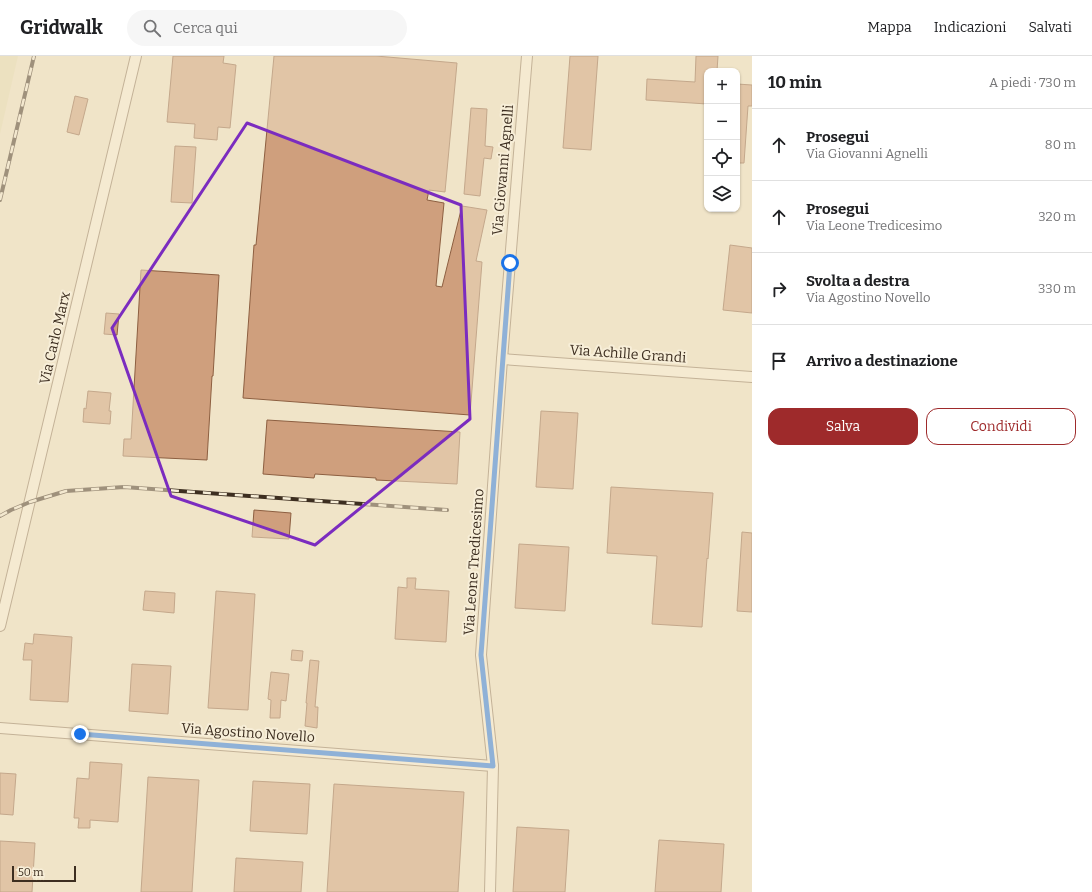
<!DOCTYPE html>
<html lang="it">
<head>
<meta charset="utf-8">
<style>
	:root { --surface:#fff; --page:#f6f6f6; --text:#202124; --muted:#757577; --line:#e0e0e0; --accent:#9e2a2b }
	body { margin:0; font-family:Bitter,serif; background:var(--page); color:var(--text) }
	.controls { position:absolute; right:12px; top:12px; display:grid; overflow:hidden; border-radius:8px; box-shadow:0 1px 3px #0004 }
	.controls button { width:36px; height:36px; display:grid; place-items:center; padding:0; border:0; border-bottom:1px solid var(--line); background:var(--surface); color:var(--text); font:20px sans-serif }
	.scale { position:absolute; left:12px; bottom:10px; width:64px; box-sizing:border-box; padding-left:4px; border:2px solid #3d2e20; border-top:0; font-size:11px; line-height:14px; white-space:nowrap; color:#3d2e20; -webkit-text-stroke:3px #f7eed8; paint-order:stroke }
	.stop { position:absolute; width:12px; height:12px; margin:-9px; border:3px solid #1a73e8; border-radius:50%; background:#fff }
	.stop.end { background:#1a73e8; border-color:#fff; box-shadow:0 1px 4px #0008 }
	.list { margin:0; padding:0; list-style:none }
	h2 { display:flex; justify-content:space-between; align-items:center; height:52px; margin:0; padding:0 16px; font-size:17px }
	h2 small { font-size:13px; font-weight:400; color:var(--muted) }
	.list li { display:grid; grid-template-columns:26px 1fr auto; gap:12px; align-items:center; box-sizing:border-box; height:72px; padding:0 16px; border-top:1px solid var(--line) }
	.list b { display:block; font-size:15px; white-space:nowrap }
	.list p { margin:0; font-size:13px; white-space:nowrap; color:var(--muted) }
	.list em { font-size:13px; font-style:normal; color:var(--muted) }
	.actions { display:flex; gap:8px; padding:12px 16px }
	.actions a { flex:1; padding:9px 0; border:1px solid var(--accent); border-radius:12px; text-align:center; font-size:14px; color:var(--accent) }
	.actions .main { background:var(--accent); color:#fff }
	.icon { flex:none; width:22px; height:22px; fill:none; stroke:currentColor; stroke-width:2; stroke-linecap:round; stroke-linejoin:round }
	.map { position:relative; flex:none; width:752px; height:836px; overflow:hidden }
	header { display:flex; align-items:center; gap:24px; box-sizing:border-box; height:56px; padding:0 20px; background:var(--surface); border-bottom:1px solid var(--line) }
	header strong { font-size:19px }
	nav { display:flex; gap:22px; margin-inline-start:auto; font-size:14px }
	.search { width:280px; height:36px; background:var(--page); display:flex; align-items:center; gap:10px; box-sizing:border-box; padding:0 14px; border-radius:22px; color:var(--muted); font-size:15px }
	main { display:flex }
	aside { flex:1; background:var(--surface) }
	.map>svg:first-child { display:block }
	.farmland { fill:#e6deb5 }
	.building { fill:#cf9f7d; stroke:#8d5f41 }
	.lines { fill:none; stroke-linecap:round; stroke-linejoin:round }
	.minor-casing { stroke:#8d765c; stroke-width:12 }
	.minor { stroke:#faf1dc; stroke-width:10 }
	.rail-casing { stroke:#3d2e20; stroke-width:4 }
	.rail { stroke:#f7eed8; stroke-width:2.5; stroke-dasharray:8; stroke-linecap:butt }
	.route { stroke:#1a73e8; stroke-width:5 }
	.marked { fill:none; stroke:#7b2cbf; stroke-width:3; stroke-linejoin:round }
	.labels { text-anchor:middle; dominant-baseline:central; stroke-width:4; stroke-linejoin:round; paint-order:stroke }
	.street-label { font-size:14px; fill:#3d2e20; stroke:#f7eed8 }
</style>
</head>
<body>
<header>
<strong>Gridwalk</strong>
<div class="search"><svg class="icon" aria-label="search" viewBox="0 0 24 24"><circle cx="10" cy="10" r="6"/><path d="M15 15l6 6"/></svg>Cerca qui</div>
<nav><a>Mappa</a><a>Indicazioni</a><a>Salvati</a></nav>
</header>
<main>
<div class="map">
<svg width="752" height="836" viewBox="0 0 752 836">
	<rect width="100%" height="100%" fill="#f0e4c8"/>
	<path class="farmland" d="M0 0H18L0 78Z"/>
	<g class="building">
		<path d="M173 0H224L223 7 236 9 230 72 218 71 217 84 194 82 195 68 167 66Z"/>
		<path d="M274 0H376L457 7 445 136 429 134 427 144 444 147 436 230 442 231 462 150 487 154 476 205 482 206 470 359 243 342 254 189H256Z"/>
		<path d="M570 0H598L591 94 563 92Z"/>
		<path d="M696 0H718L717 15H707V48L646 44 647 23 695 26Z"/>
		<path d="M737 28 752 29V50H748L744 107H737Z"/>
		<path d="M75 40 88 43 79 79 67 76Z"/>
		<path d="M471 52 487 53 485 90 493 91 491 103 484 102 480 140 464 138Z"/>
		<path d="M175 90 196 91 192 147 171 146Z"/>
		<path d="M730 189 752 192V257L723 254Z"/>
		<path d="M141 214 219 219 213 320H212L207 404 123 400 124 383H131Z"/>
		<path d="M106 257 119 258 117 279 104 278Z"/>
		<path d="M88 335 111 337 109 355H111L110 368 83 366 84 352 86 353Z"/>
		<path d="M541 355 578 357 573 433 536 431Z"/>
		<path d="M267 364 460 376 457 428 376 424V422L315 418 314 422 263 418Z"/>
		<path d="M611 431 713 437 708 503 707 502 702 571 652 568 657 500 607 497Z"/>
		<path d="M254 454 291 457 289 483 252 481Z"/>
		<path d="M742 476 752 477V556L737 555Z"/>
		<path d="M519 488 569 491 565 555 515 552Z"/>
		<path d="M407 522H416L415 533 449 535 446 586 395 583 398 531 407 532Z"/>
		<path d="M145 535 175 537 174 557 143 554Z"/>
		<path d="M216 535 255 538 248 654 208 652Z"/>
		<path d="M34 578 72 581 68 646 30 644 32 604H23L25 587 33 588Z"/>
		<path d="M292 594 303 595 302 605 291 604Z"/>
		<path d="M310 604 319 605 315 651H318L317 672 305 670 307 647H306Z"/>
		<path d="M132 608 171 610 168 658 129 655Z"/>
		<path d="M271 616 289 618 286 645 281 644 280 662H270L271 644 268 643Z"/>
		<path d="M90 706 122 708 118 766 90 764V772H78L79 762H74L77 722 89 723Z"/>
		<path d="M0 717 16 718 13 759 0 758Z"/>
		<path d="M148 721 199 724 192 836H141Z"/>
		<path d="M253 725 310 728 307 778 250 775Z"/>
		<path d="M334 728 464 736 458 836H327Z"/>
		<path d="M517 771 569 774 565 836H513Z"/>
		<path d="M659 784 724 788 721 836H655Z"/>
		<path d="M0 785 35 787 32 836H0Z"/>
		<path d="M236 802 303 806 301 836H234Z"/>
	</g>
	<g class="lines">
		<defs>
			<g id="minor">
				<path d="M502 303 752 321"/>
				<path d="M0 570 136 0"/>
				<path d="M0 672 493 710"/>
				<path d="M490 836 493 710 481 599 502 303 527 0"/>
			</g>
		</defs>
		<use href="#minor" class="minor-casing"/>
		<use href="#minor" class="minor"/>
		<defs>
			<g id="rail">
				<path d="M0 144 34 0"/>
				<path d="M0 460 11 454 30 446 66 435 124 431 447 454"/>
			</g>
		</defs>
		<use href="#rail" class="rail-casing"/>
		<use href="#rail" class="rail"/>
	</g>
	<g class="lines">
		<path class="route" d="M80 678 493 710 481 599 510 207"/>
	</g>
	<path d="M0 0H752V836H0ZM247 67 461 149 470 363 315 489 171 440 112 272Z" fill="#f0e4c8" fill-opacity=".55" fill-rule="evenodd"/>
	<path class="marked" d="M247 67 461 149 470 363 315 489 171 440 112 272Z"/>
	<g class="labels">
		<g class="street-label">
			<text transform="translate(503 114) rotate(-85)">Via Giovanni Agnelli</text>
			<text transform="translate(55 282) rotate(-77)">Via Carlo Marx</text>
			<text transform="translate(628 298) rotate(4)">Via Achille Grandi</text>
			<text transform="translate(474 506) rotate(-86)">Via Leone Tredicesimo</text>
			<text transform="translate(248 677) rotate(4)">Via Agostino Novello</text>
		</g>
	</g>
</svg>
<div class="controls">
<button>+</button>
<button>−</button>
<button><svg class="icon" aria-label="locate" viewBox="0 0 24 24"><circle cx="12" cy="12" r="6"/><path d="M12 2v4M12 18v4M2 12h4M18 12h4"/></svg></button>
<button><svg class="icon" aria-label="layers" viewBox="0 0 24 24"><path d="M12 4l9 5-9 5-9-5zM3 14l9 5 9-5"/></svg></button>
</div>
<div class="scale">50 m</div>
<div class="stop" style="left:510px;top:207px"></div>
<div class="stop end" style="left:80px;top:678px"></div>
</div>
<aside>
<h2>10 min<small>A piedi · 730 m</small></h2>
<ul class="list">
<li><svg class="icon" aria-label="ahead" viewBox="0 0 24 24"><path d="M12 20V5M6 11l6-6 6 6"/></svg><div><b>Prosegui</b><p>Via Giovanni Agnelli</p></div><em>80 m</em></li>
<li><svg class="icon" aria-label="ahead" viewBox="0 0 24 24"><path d="M12 20V5M6 11l6-6 6 6"/></svg><div><b>Prosegui</b><p>Via Leone Tredicesimo</p></div><em>320 m</em></li>
<li><svg class="icon" aria-label="right" viewBox="0 0 24 24"><path d="M7 20v-9h11M14 6l5 5-5 5"/></svg><div><b>Svolta a destra</b><p>Via Agostino Novello</p></div><em>330 m</em></li>
<li><svg class="icon" aria-label="arrive" viewBox="0 0 24 24"><path d="M6 21V4h12l-3 4 3 4H6"/></svg><div><b>Arrivo a destinazione</b></div></li>
</ul>
<div class="actions"><a class="main">Salva</a><a>Condividi</a></div>
</aside>
</main>
</body>
</html>
